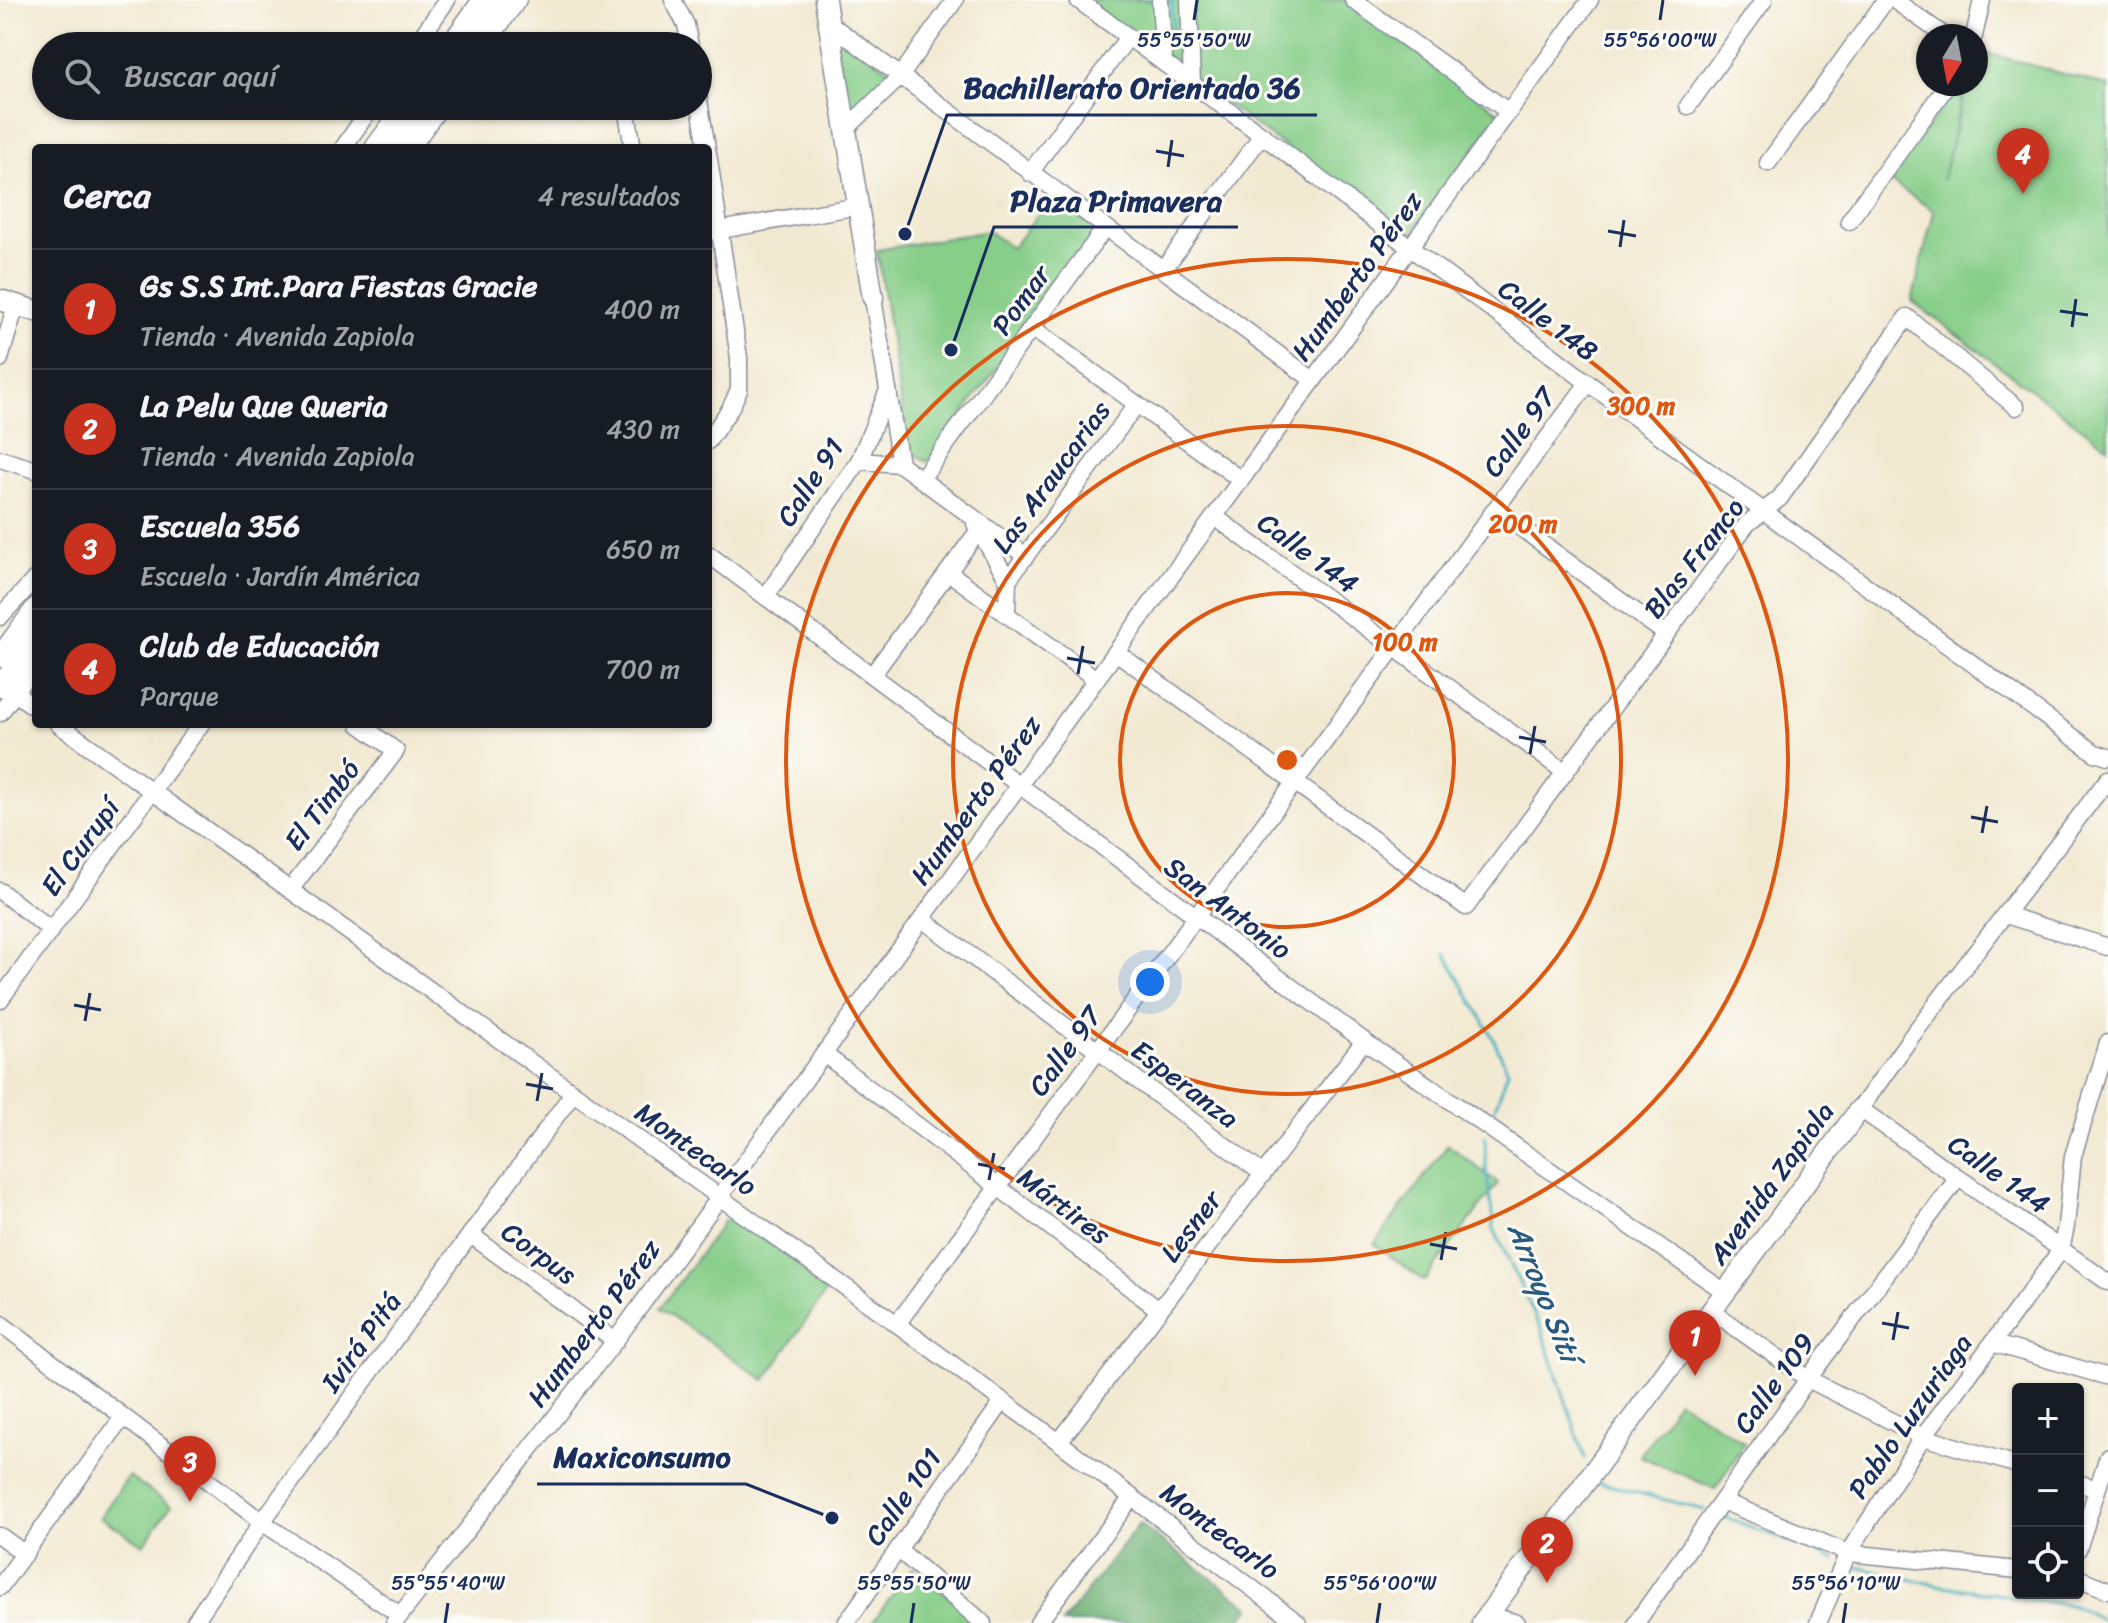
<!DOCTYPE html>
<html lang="es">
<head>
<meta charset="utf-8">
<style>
	:root { --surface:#171b24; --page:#20242c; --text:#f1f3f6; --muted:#9ea1a6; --line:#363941; --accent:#c8321e }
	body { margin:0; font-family:Sriracha,sans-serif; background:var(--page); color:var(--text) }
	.controls { position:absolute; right:24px; bottom:24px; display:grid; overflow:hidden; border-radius:8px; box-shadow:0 2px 6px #0004 }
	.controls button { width:72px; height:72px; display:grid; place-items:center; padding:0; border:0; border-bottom:2px solid var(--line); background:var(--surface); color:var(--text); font:40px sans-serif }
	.compass { position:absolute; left:1916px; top:24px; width:72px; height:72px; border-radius:50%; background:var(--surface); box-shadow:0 2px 6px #0004; rotate:190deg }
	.you { position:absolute; left:1150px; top:982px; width:28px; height:28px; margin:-20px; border:6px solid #fff; border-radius:50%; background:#1a73e8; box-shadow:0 0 0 12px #1a73e833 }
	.badge { display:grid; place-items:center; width:52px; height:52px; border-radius:50%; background:var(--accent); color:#fff; font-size:26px; font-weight:700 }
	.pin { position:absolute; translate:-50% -66px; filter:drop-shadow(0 2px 4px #0008) }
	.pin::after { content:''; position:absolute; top:42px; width:28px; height:24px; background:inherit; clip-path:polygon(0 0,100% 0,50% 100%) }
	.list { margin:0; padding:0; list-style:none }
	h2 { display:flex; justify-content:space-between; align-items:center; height:104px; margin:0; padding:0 32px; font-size:34px }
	h2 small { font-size:26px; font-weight:400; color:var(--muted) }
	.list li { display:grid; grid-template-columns:52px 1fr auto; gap:24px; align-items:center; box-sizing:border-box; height:120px; padding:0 32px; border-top:2px solid var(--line) }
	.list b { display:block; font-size:30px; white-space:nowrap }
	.list p { margin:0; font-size:26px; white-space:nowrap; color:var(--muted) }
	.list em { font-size:26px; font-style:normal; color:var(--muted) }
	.icon { flex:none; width:44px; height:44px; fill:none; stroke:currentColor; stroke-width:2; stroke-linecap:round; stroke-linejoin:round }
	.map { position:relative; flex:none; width:2108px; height:1623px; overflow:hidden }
	.search { position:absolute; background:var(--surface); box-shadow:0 2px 6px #0004; left:32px; top:32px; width:680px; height:88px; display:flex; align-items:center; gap:20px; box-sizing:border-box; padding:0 28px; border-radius:44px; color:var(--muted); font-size:30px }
	.panel { position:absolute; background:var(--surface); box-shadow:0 2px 6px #0004; left:32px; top:144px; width:680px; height:584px; border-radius:8px }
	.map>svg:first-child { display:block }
	.green { fill:#87ce89; stroke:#517e74; stroke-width:2 }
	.forest { fill:#6db175; stroke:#44706a; stroke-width:2 }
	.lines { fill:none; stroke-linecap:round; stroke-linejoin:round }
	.stream { stroke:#40aebd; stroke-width:3 }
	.minor-casing { stroke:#868c98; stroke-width:19 }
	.major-casing { stroke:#868c98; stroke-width:23 }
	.minor { stroke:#fff; stroke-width:16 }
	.major { stroke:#fff; stroke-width:20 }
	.ticks { fill:none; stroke:#1b2f5e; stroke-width:3 }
	.ring { fill:none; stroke:#de5710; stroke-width:4 }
	.labels { text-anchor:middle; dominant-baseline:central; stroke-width:6; stroke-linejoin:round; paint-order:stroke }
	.street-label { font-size:28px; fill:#1b2f5e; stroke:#fdfcf7 }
	.water-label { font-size:30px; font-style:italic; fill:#285b7f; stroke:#fdfcf7 }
	.ticks-label { font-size:20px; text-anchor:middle; fill:#1b2f5e; stroke:#fdfcf7; stroke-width:6; stroke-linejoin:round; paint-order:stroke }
	.centre { fill:#de5710; stroke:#fdfcf7; stroke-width:4 }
	.ring-label { font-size:24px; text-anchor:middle; font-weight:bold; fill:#de5710; stroke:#fdfcf7; stroke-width:6; stroke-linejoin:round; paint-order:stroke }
	.leader { fill:none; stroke:#1b2f5e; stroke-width:3 }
	.callout-dot { fill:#1b2f5e; stroke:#fdfcf7; stroke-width:3 }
	.callout-label { font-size:30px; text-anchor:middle; font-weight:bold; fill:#1b2f5e; stroke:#fdfcf7; stroke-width:6; stroke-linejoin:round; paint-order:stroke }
</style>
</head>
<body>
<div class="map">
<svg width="2108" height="1623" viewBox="0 0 2108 1623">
	<rect width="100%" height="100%" fill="#fdfcf7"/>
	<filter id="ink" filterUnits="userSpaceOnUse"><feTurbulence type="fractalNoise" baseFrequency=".0125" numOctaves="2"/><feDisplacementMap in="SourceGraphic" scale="16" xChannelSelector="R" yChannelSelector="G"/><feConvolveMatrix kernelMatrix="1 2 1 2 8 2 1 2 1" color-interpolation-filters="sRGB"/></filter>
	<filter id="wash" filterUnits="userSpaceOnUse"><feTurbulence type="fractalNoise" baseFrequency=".006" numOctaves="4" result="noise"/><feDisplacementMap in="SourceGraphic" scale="32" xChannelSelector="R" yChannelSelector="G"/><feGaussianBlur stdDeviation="1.8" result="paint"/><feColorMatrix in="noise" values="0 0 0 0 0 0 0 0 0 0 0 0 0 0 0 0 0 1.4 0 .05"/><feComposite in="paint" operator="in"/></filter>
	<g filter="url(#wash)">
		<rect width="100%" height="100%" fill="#f2e9d2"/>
		<g class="green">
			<path d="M1083 0H1345L1500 113 1409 237Z"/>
			<path d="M834 31 892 72 846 118Z"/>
			<path d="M1976 50 2108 86V447L1912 301 1934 211 1888 180 1960 84H1965L1942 181 1967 84H1976Z"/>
			<path d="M1052 196 1098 231 927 462 908 450 877 250 988 231 1012 248Z"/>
			<path d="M1448 1145 1498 1183 1424 1281 1374 1244Z"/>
			<path d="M725 1220 741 1221 829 1287 765 1380 660 1308Z"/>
			<path d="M1678 1400 1745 1443 1715 1489 1640 1456Z"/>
			<path d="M129 1476 171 1506 143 1545 100 1517Z"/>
			<path d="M912 1568 982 1623H872Z"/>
		</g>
		<path class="forest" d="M1139 1524 1251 1608 1237 1623H1062Z"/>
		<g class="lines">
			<g class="stream">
				<path d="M1172 0 1173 39"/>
				<path d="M1445 954 1491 1034 1508 1071 1491 1119"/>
				<path d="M1485 1136 1486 1168 1494 1229 1542 1331 1585 1458"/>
				<path d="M1597 1482 1704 1510"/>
				<path d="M1722 1516 1835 1559"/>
				<path d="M1852 1566 1937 1585 2075 1606 2108 1623"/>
			</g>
		</g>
	</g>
	<g filter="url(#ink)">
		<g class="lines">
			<defs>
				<g id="minor">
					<path d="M673 0 686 25 690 46"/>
					<path d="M1078 0 1262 135 1588 383 2095 753 2108 757"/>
					<path d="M1160 0 1164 63"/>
					<path d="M1189 0 1192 84"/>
					<path d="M1353 0 1509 112"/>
					<path d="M1894 0 1945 36"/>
					<path d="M830 24 1313 380"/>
					<path d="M1974 36 1982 0"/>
					<path d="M415 46 447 0"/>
					<path d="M485 46 518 0"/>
					<path d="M698 94 707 148"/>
					<path d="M1688 106 1764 0"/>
					<path d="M626 107 633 148"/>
					<path d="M846 129 899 78 955 0"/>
					<path d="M343 148 372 106"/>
					<path d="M411 148 441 106"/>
					<path d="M708 153 739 358V390L730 409 708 441"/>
					<path d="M1768 163 1886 0"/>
					<path d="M1030 173 1128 37"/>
					<path d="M1849 221 1948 84"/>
					<path d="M708 232 859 206"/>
					<path d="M1163 270 1262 135"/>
					<path d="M873 298 900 464"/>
					<path d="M1032 328 1241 480"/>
					<path d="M0 359 16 305"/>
					<path d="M0 459 36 470"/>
					<path d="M859 461 900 464 1026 556"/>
					<path d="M921 479 1105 228"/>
					<path d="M1495 509 1666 634"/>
					<path d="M1215 517 1565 772"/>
					<path d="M975 524 1008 580 1007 613"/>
					<path d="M708 554 1364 1041 1725 1292"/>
					<path d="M948 572 1096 679"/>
					<path d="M1008 580 1136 405"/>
					<path d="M766 596 859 461 888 390"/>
					<path d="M0 617 36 578"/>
					<path d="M1116 652 1466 907 1747 524 1780 498 1907 317 2016 407"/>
					<path d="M873 674 979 530"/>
					<path d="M7 687 36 708"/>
					<path d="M0 713 36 665"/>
					<path d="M58 724 897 1324 1059 1442 1298 1623"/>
					<path d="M2108 779 1911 1037 1860 1109 2108 1282"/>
					<path d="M290 890 396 751 359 724"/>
					<path d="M0 891 51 930"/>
					<path d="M2006 915 2108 947"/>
					<path d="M922 919 1263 1174"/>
					<path d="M0 1000 201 724"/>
					<path d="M824 1054 1159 1310"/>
					<path d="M471 1235 615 1341"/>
					<path d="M1712 1311 1808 1379 1923 1437 2018 1465"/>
					<path d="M0 1323 262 1522 400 1615"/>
					<path d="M897 1324 1588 383"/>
					<path d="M1992 1343 2108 1377"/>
					<path d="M1059 1442 1364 1041"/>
					<path d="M2078 1483 2097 1489"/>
					<path d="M1722 1501 1848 1553 2018 1570"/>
					<path d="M0 1536 25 1554"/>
					<path d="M898 1549 983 1623"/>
					<path d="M2078 1549 2108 1456"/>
					<path d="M2078 1578 2108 1590"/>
					<path d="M0 1587 123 1417"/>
					<path d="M1488 1615 1517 1623"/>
					<path d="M194 1623 262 1522 573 1093"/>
					<path d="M394 1623 615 1341 1590 0"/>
					<path d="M846 1623 1003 1401"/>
					<path d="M1038 1623 1132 1497"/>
					<path d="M1636 1623 1808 1379 1958 1178"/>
					<path d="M1818 1623 1848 1553 1923 1437 2061 1250 2066 1226 2073 1156 2108 1043"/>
				</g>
				<g id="major">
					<path d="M825 0 873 298"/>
					<path d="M450 46 483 0"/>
					<path d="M469 46 502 0"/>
					<path d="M375 148 406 106"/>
					<path d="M394 148 425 106"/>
					<path d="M0 300 36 311"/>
					<path d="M0 657 36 608"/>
					<path d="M0 687 36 638"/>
					<path d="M1482 1623 1860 1109"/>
				</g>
			</defs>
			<use href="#minor" class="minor-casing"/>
			<use href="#major" class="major-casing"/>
			<use href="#minor" class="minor"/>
			<use href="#major" class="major"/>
		</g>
	</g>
	<path class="ticks" d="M1194 20 1197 0M1660 20 1663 0M1156 151 1184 156M1168 167 1172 140M1608 231 1636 236M1620 247 1624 220M2060 311 2088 315M2072 327 2076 299M1067 658 1095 663M1078 674 1083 646M1519 737 1546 742M1530 754 1535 726M1971 817 1998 822M1982 833 1987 806M74 1005 101 1010M85 1021 90 993M526 1084 553 1089M537 1101 542 1073M978 1164 1005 1169M989 1180 994 1153M1430 1244 1457 1249M1441 1260 1446 1232M1882 1323 1909 1328M1893 1340 1898 1312M445 1623 448 1603M911 1623 914 1603M1377 1623 1380 1603M1843 1623 1846 1603"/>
	<g class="ring">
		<circle cx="1287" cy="760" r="167"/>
		<circle cx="1287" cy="760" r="334"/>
		<circle cx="1287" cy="760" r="501"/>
	</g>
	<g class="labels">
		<g class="street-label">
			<text transform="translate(1357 276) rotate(-54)">Humberto Pérez</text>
			<text transform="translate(1021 300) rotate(-54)">Pomar</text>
			<text transform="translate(1548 320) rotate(37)">Calle 148</text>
			<text transform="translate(1519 432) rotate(-54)">Calle 97</text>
			<text transform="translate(1051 477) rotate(-54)">Las Araucarias</text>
			<text transform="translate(810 482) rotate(-57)">Calle 91</text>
			<text transform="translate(1308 553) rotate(36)">Calle 144</text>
			<text transform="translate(1694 558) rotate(-52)">Blas Franco</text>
			<text transform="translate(976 800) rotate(-54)">Humberto Pérez</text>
			<text transform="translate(322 805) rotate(-53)">El Timbó</text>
			<text transform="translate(80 847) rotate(-54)">El Curupí</text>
			<text transform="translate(1228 908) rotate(37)">San Antonio</text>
			<text transform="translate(1065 1051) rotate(-54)">Calle 97</text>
			<text transform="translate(1185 1084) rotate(37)">Esperanza</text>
			<text transform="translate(696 1149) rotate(35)">Montecarlo</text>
			<text transform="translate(1999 1174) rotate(35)">Calle 144</text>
			<text transform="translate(1771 1183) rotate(-54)">Avenida Zapiola</text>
			<text transform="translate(1064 1206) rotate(37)">Mártires</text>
			<text transform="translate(1191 1226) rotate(-53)">Lesner</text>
			<text transform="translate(539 1253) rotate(36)">Corpus</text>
			<text transform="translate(594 1323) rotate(-53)">Humberto Pérez</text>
			<text transform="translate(361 1342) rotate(-54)">Ivirá Pitá</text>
			<text transform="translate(1774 1383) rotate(-54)">Calle 109</text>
			<text transform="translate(1910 1416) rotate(-55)">Pablo Luzuriaga</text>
			<text transform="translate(903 1497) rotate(-55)">Calle 101</text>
			<text transform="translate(1220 1531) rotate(37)">Montecarlo</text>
		</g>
		<g class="water-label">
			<text transform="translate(1544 1292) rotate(68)">Arroyo Sití</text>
		</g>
	</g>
	<g class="ticks-label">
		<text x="1194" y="47">55°55'50"W</text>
		<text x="1660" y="47">55°56'00"W</text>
		<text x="448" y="1590">55°55'40"W</text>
		<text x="914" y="1590">55°55'50"W</text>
		<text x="1380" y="1590">55°56'00"W</text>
		<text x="1846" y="1590">55°56'10"W</text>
	</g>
	<circle cx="1287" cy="760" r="12" class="centre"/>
	<g class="ring-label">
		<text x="1641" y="414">300 m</text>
		<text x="1523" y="532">200 m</text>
		<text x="1405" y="650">100 m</text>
	</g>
	<path class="leader" d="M905 234L947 115H1317M951 350L994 227H1238M832 1518L746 1484H537"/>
	<g class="callout-dot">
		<circle cx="905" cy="234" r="8"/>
		<circle cx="951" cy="350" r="8"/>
		<circle cx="832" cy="1518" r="8"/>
	</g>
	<g class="callout-label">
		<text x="1132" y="98">Bachillerato Orientado 36</text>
		<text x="1116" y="211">Plaza Primavera</text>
		<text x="642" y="1467">Maxiconsumo</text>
	</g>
</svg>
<div class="controls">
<button>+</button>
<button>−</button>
<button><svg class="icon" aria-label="locate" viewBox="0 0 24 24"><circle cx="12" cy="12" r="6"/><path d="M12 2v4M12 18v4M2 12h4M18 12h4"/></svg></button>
</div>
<svg class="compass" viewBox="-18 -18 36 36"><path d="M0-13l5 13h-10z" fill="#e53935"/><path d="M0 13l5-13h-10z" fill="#9ea1a6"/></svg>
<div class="you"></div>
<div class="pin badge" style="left:1695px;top:1376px">1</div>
<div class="pin badge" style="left:1547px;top:1583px">2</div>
<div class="pin badge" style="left:190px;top:1502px">3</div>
<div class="pin badge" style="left:2023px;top:194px">4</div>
<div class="search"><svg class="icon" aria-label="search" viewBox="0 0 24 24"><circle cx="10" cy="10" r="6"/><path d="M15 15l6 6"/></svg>Buscar aquí</div>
<section class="panel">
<h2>Cerca<small>4 resultados</small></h2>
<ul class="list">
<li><span class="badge">1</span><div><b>Gs S.S Int.Para Fiestas Gracie</b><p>Tienda · Avenida Zapiola</p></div><em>400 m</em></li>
<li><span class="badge">2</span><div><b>La Pelu Que Queria</b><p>Tienda · Avenida Zapiola</p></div><em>430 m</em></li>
<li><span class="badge">3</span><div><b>Escuela 356</b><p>Escuela · Jardín América</p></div><em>650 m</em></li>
<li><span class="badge">4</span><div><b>Club de Educación</b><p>Parque</p></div><em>700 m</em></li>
</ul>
</section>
</div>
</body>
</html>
